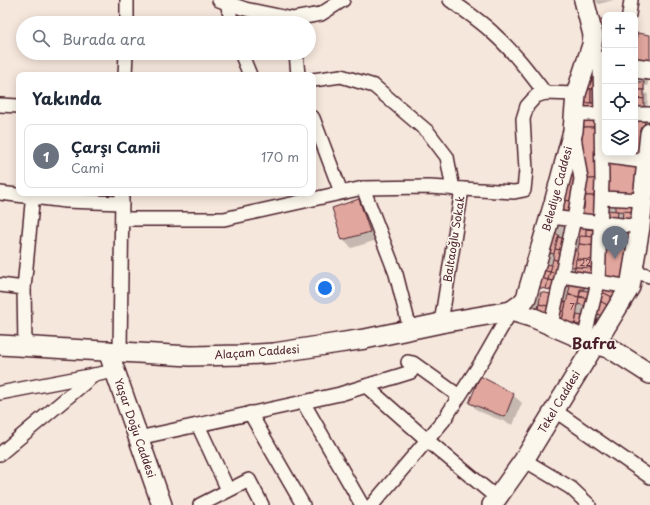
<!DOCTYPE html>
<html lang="tr">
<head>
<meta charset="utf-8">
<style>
  body { margin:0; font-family:"Playpen Sans",sans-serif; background:#f2f2f3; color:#1f2937 }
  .controls { position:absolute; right:12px; top:12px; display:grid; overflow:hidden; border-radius:8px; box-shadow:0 2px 10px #0003 }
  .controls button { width:36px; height:36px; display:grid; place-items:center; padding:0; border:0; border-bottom:1px solid #e0e1e3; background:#fff; color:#1f2937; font:20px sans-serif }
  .you { position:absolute; left:325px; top:288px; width:14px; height:14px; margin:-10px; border:3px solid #fff; border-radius:50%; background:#1a73e8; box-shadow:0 0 0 6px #1a73e833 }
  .badge { display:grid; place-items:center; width:26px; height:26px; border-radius:50%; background:#4a1f2b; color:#fff; font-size:13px; font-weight:700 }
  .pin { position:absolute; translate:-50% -33px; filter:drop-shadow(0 1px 2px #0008) }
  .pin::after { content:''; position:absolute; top:21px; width:14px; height:12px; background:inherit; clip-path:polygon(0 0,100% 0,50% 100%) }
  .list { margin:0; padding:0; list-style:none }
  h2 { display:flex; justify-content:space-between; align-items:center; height:52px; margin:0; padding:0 16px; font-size:17px }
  h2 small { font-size:13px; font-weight:400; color:#747a83 }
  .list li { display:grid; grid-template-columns:26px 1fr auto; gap:12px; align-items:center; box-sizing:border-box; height:64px; margin:0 8px 8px; padding:0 8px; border:1px solid #e0e1e3; border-radius:8px }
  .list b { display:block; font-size:15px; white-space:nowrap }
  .list p { margin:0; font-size:13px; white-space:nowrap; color:#747a83 }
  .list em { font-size:13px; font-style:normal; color:#747a83 }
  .icon { flex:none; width:22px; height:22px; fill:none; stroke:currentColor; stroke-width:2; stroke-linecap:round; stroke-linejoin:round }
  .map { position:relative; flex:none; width:650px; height:505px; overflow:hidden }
  .search { position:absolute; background:#fff; box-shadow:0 2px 10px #0003; left:16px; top:16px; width:300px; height:44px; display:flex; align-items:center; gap:10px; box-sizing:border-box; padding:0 14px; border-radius:22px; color:#747a83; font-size:15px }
  .panel { position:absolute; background:#fff; box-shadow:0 2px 10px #0003; left:16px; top:72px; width:300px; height:124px; border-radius:8px }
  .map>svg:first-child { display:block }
</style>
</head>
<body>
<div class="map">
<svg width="650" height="505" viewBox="0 0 650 505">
  <rect width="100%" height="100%" fill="#f6e7dc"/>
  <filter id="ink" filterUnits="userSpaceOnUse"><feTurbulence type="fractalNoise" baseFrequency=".025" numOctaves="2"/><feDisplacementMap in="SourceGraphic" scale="8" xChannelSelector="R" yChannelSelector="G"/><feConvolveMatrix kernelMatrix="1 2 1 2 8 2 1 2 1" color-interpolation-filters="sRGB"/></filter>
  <g filter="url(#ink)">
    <g fill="#0003" fill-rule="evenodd">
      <path d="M 595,0 L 614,0 L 599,4 Z"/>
      <path d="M 635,74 L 648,78 L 648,86 L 645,86 L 645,92 L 648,95 L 647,115 L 635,115 Z"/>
      <path d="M 597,117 L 597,282 L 567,275 L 578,177 ZM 583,196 L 585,198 L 585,210 L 578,210 Z"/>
      <path d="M 644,119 L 650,125 L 637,222 L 607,221 L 606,201 L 635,153 Z"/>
      <path d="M 359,201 L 367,209 L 377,240 L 352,248 L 343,240 L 333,209 Z"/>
      <path d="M 555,220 L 571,222 L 557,292 L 537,288 Z"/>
      <path d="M 626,239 L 635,247 L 635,288 L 594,330 L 592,328 L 596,314 L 599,315 L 596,312 Z"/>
      <path d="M 564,279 L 596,284 L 587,327 L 579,325 L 578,327 L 568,324 L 564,320 L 564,321 L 529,312 L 533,291 L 554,296 Z"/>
      <path d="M 513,395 L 522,403 L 513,425 L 478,411 L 470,403 Z"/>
    </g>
    <g fill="#e1a79e" stroke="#4a1f2b">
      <path d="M 598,19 L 605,19 L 605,44 Z"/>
      <path d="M 637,33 L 650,35 L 650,62 L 635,60 Z"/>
      <path d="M 589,70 L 597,71 L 597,89 L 583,89 Z"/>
      <rect x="635" y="82" width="9" height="8"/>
      <path d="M 583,89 L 591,89 L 591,103 L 582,103 Z"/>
      <rect x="591" y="89" width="6" height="14"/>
      <path d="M 635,90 L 644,90 L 644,99 L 635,98 Z"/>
      <path d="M 635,98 L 644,99 L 644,112 L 635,112 Z"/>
      <rect x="582" y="103" width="15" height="9"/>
      <path d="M 578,116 L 597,116 L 598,127 L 578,127 Z"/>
      <path d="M 635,118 L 645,118 L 641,159 L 607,153 L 635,153 Z"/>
      <path d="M 578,127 L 598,127 L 599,179 L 582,179 Z"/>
      <path d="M 607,159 L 640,164 L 637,198 L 606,196 Z"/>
      <path d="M 568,172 L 579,176 L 575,202 L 560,199 Z"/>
      <rect x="582" y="179" width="17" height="17"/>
      <path d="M 585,196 L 599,196 L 598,220 L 577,217 L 578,209 L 584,209 Z"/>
      <path d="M 359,199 L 370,232 L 342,240 L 332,208 Z"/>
      <path d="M 560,199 L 575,202 L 573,217 L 556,214 Z"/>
      <path d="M 615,200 L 636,201 L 636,212 L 615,211 Z"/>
      <path d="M 605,210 L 618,211 L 617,220 L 604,220 Z"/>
      <path d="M 623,211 L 636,212 L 635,221 L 622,221 Z"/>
      <path d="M 575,222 L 587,222 L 586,237 L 573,236 Z"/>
      <path d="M 586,229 L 597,230 L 596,237 L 586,237 Z"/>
      <path d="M 550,232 L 559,235 L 554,254 L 544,252 Z"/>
      <path d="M 580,236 L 596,237 L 596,246 L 579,244 Z"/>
      <path d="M 558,237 L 567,239 L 564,251 L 555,249 Z"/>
      <path d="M 602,238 L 627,238 L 627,280 L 603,280 Z"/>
      <path d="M 579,244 L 596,246 L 594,260 L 576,259 Z"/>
      <path d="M 555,249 L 564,251 L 562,262 L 553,259 Z"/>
      <path d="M 570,251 L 578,251 L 575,267 L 566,266 Z"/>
      <path d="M 553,259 L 562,262 L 559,274 L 550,272 Z"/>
      <path d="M 576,259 L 594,260 L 594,268 L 575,267 Z"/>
      <path d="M 541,263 L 552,265 L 550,272 L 539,269 Z"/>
      <path d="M 575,267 L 594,268 L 593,278 L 573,275 Z"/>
      <path d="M 539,269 L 550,272 L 548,280 L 537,277 Z"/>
      <path d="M 550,272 L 559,274 L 558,282 L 548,280 Z"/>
      <path d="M 537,277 L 548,280 L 546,289 L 534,287 Z"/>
      <path d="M 564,278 L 586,282 L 584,289 L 580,289 L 579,297 L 568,294 L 570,287 L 562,285 Z"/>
      <path d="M 548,280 L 558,282 L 555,291 L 546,289 Z"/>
      <path d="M 602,284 L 621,289 L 616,299 L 600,291 Z"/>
      <path d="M 581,290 L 594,292 L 591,299 L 579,296 Z"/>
      <path d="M 600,291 L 616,299 L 611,307 L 598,300 Z"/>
      <path d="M 541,292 L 555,295 L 552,307 L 539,304 Z"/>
      <path d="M 568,295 L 579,297 L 575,324 L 562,320 Z"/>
      <path d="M 579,297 L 591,299 L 589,307 L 578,304 Z"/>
      <path d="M 598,300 L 611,307 L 604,317 L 595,313 Z"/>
      <path d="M 559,301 L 566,302 L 562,320 L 555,318 Z"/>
      <path d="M 539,304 L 552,307 L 550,317 L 537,313 Z"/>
      <path d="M 577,315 L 587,317 L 585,326 L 575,324 Z"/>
      <path d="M 480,376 L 514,394 L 505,417 L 469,403 Z"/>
    </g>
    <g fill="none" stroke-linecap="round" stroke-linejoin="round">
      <defs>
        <g id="street">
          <path d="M 219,0 L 245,9 L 293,19 L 321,14 L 343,0"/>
          <path d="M 450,0 C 465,11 481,21 494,34 C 513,51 529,72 545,93"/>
          <path d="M 227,3 L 232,23"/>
          <path d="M 629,15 L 631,0"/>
          <path d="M 127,23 L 127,0"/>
          <path d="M 241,53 L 250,75"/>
          <path d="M 296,53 L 298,75"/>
          <path d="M 125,75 L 126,53"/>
          <path d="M 313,80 L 341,76 L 374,86 L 428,132 L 447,157 L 453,189"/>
          <path d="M 0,105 L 19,106"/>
          <path d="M 574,114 L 605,114"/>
          <path d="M 635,114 L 650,114"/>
          <path d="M 313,118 L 341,192"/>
          <path d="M 602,156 L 647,162"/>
          <path d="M 363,188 L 396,274 L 410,329"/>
          <path d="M 0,193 L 66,201 L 122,203"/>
          <path d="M 602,198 L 643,200"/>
          <path d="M 550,217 L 640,227"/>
          <path d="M 122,219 L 224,219 L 363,188 L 429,187 L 514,192 L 524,190 L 526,170 L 523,119 L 527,106 L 536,96 L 545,93 L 576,94"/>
          <path d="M 633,271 L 650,276"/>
          <path d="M 562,276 L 630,287"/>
          <path d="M 0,285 L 24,288"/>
          <path d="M 441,323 L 462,189"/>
          <path d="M 551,324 L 574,219 L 581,179 L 574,136"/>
          <path d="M 584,339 L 598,282 L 602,180 L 600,61"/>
          <path d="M 25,346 L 24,288 L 33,193"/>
          <path d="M 120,352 L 122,193"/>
          <path d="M 408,362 L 413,363 L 459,396"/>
          <path d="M 366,386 L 427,440 L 497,498"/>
          <path d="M 0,393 L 115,371"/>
          <path d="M 303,402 L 362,505"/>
          <path d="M 554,410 L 650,477"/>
          <path d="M 250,413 L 303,505"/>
          <path d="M 198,425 L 228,490"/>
          <path d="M 138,438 L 340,394 L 411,372"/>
          <path d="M 0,454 L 94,375"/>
          <path d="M 524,460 L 571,488 L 589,505"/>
          <path d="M 200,505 L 249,480 L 262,505"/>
          <path d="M 372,505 L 444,420 L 484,358 L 511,311"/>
        </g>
        <g id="secondary">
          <path d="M 588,59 L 605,62"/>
          <path d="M 635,68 L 650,70"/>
          <path d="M 511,311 L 521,304 L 526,298 L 554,203 L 573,131 L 576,94 L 592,45 L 593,35 L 584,0"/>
          <path d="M 0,345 L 190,356 L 243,355 L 274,353 L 332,344 L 365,339 L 441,323 L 511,311 L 534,318 L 594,344 L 611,349 L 650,374"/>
          <path d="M 108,351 L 162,505"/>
          <path d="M 492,505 L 524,460 L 630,287 L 640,227 L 650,133"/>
        </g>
      </defs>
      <use href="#street" stroke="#4a1f2b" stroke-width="16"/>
      <use href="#secondary" stroke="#4a1f2b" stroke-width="22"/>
      <use href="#street" stroke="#fbf7ec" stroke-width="13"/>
      <use href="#secondary" stroke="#fbf7ec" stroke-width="19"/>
    </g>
  </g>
  <g text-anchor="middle" stroke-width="3" stroke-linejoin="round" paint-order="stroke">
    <g font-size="9" fill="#704148">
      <text x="585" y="266">22</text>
      <text x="572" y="310">7</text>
    </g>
    <g font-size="11" fill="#4a1f2b" stroke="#fbf7ec">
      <text transform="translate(557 189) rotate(-75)" y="4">Belediye Caddesi</text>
      <text transform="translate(454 239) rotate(-81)" y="4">Baltaoğlu Sokak</text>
      <text transform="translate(257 352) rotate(-4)" y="4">Alaçam Caddesi</text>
      <text transform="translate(559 402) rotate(-59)" y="4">Tekel Caddesi</text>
      <text transform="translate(135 428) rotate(71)" y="4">Yaşar Doğu Caddesi</text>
    </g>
    <g font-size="15" font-weight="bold" fill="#4a1f2b" stroke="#fbf7ec">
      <text x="594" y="349">Bafra</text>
    </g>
  </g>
</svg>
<div class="controls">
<button>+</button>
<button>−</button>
<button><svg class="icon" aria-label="locate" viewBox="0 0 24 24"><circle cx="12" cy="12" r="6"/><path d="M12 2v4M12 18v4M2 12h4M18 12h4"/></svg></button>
<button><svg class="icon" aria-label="layers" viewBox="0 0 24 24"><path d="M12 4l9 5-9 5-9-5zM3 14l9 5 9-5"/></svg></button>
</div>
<div class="you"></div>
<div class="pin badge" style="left:615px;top:259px;background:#6b7280">1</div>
<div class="search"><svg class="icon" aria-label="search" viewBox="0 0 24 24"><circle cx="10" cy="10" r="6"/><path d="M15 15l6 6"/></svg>Burada ara</div>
<section class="panel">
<h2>Yakında<small></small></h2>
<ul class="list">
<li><span class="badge" style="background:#6b7280">1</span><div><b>Çarşı Camii</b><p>Cami</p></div><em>170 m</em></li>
</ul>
</section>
</div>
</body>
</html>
